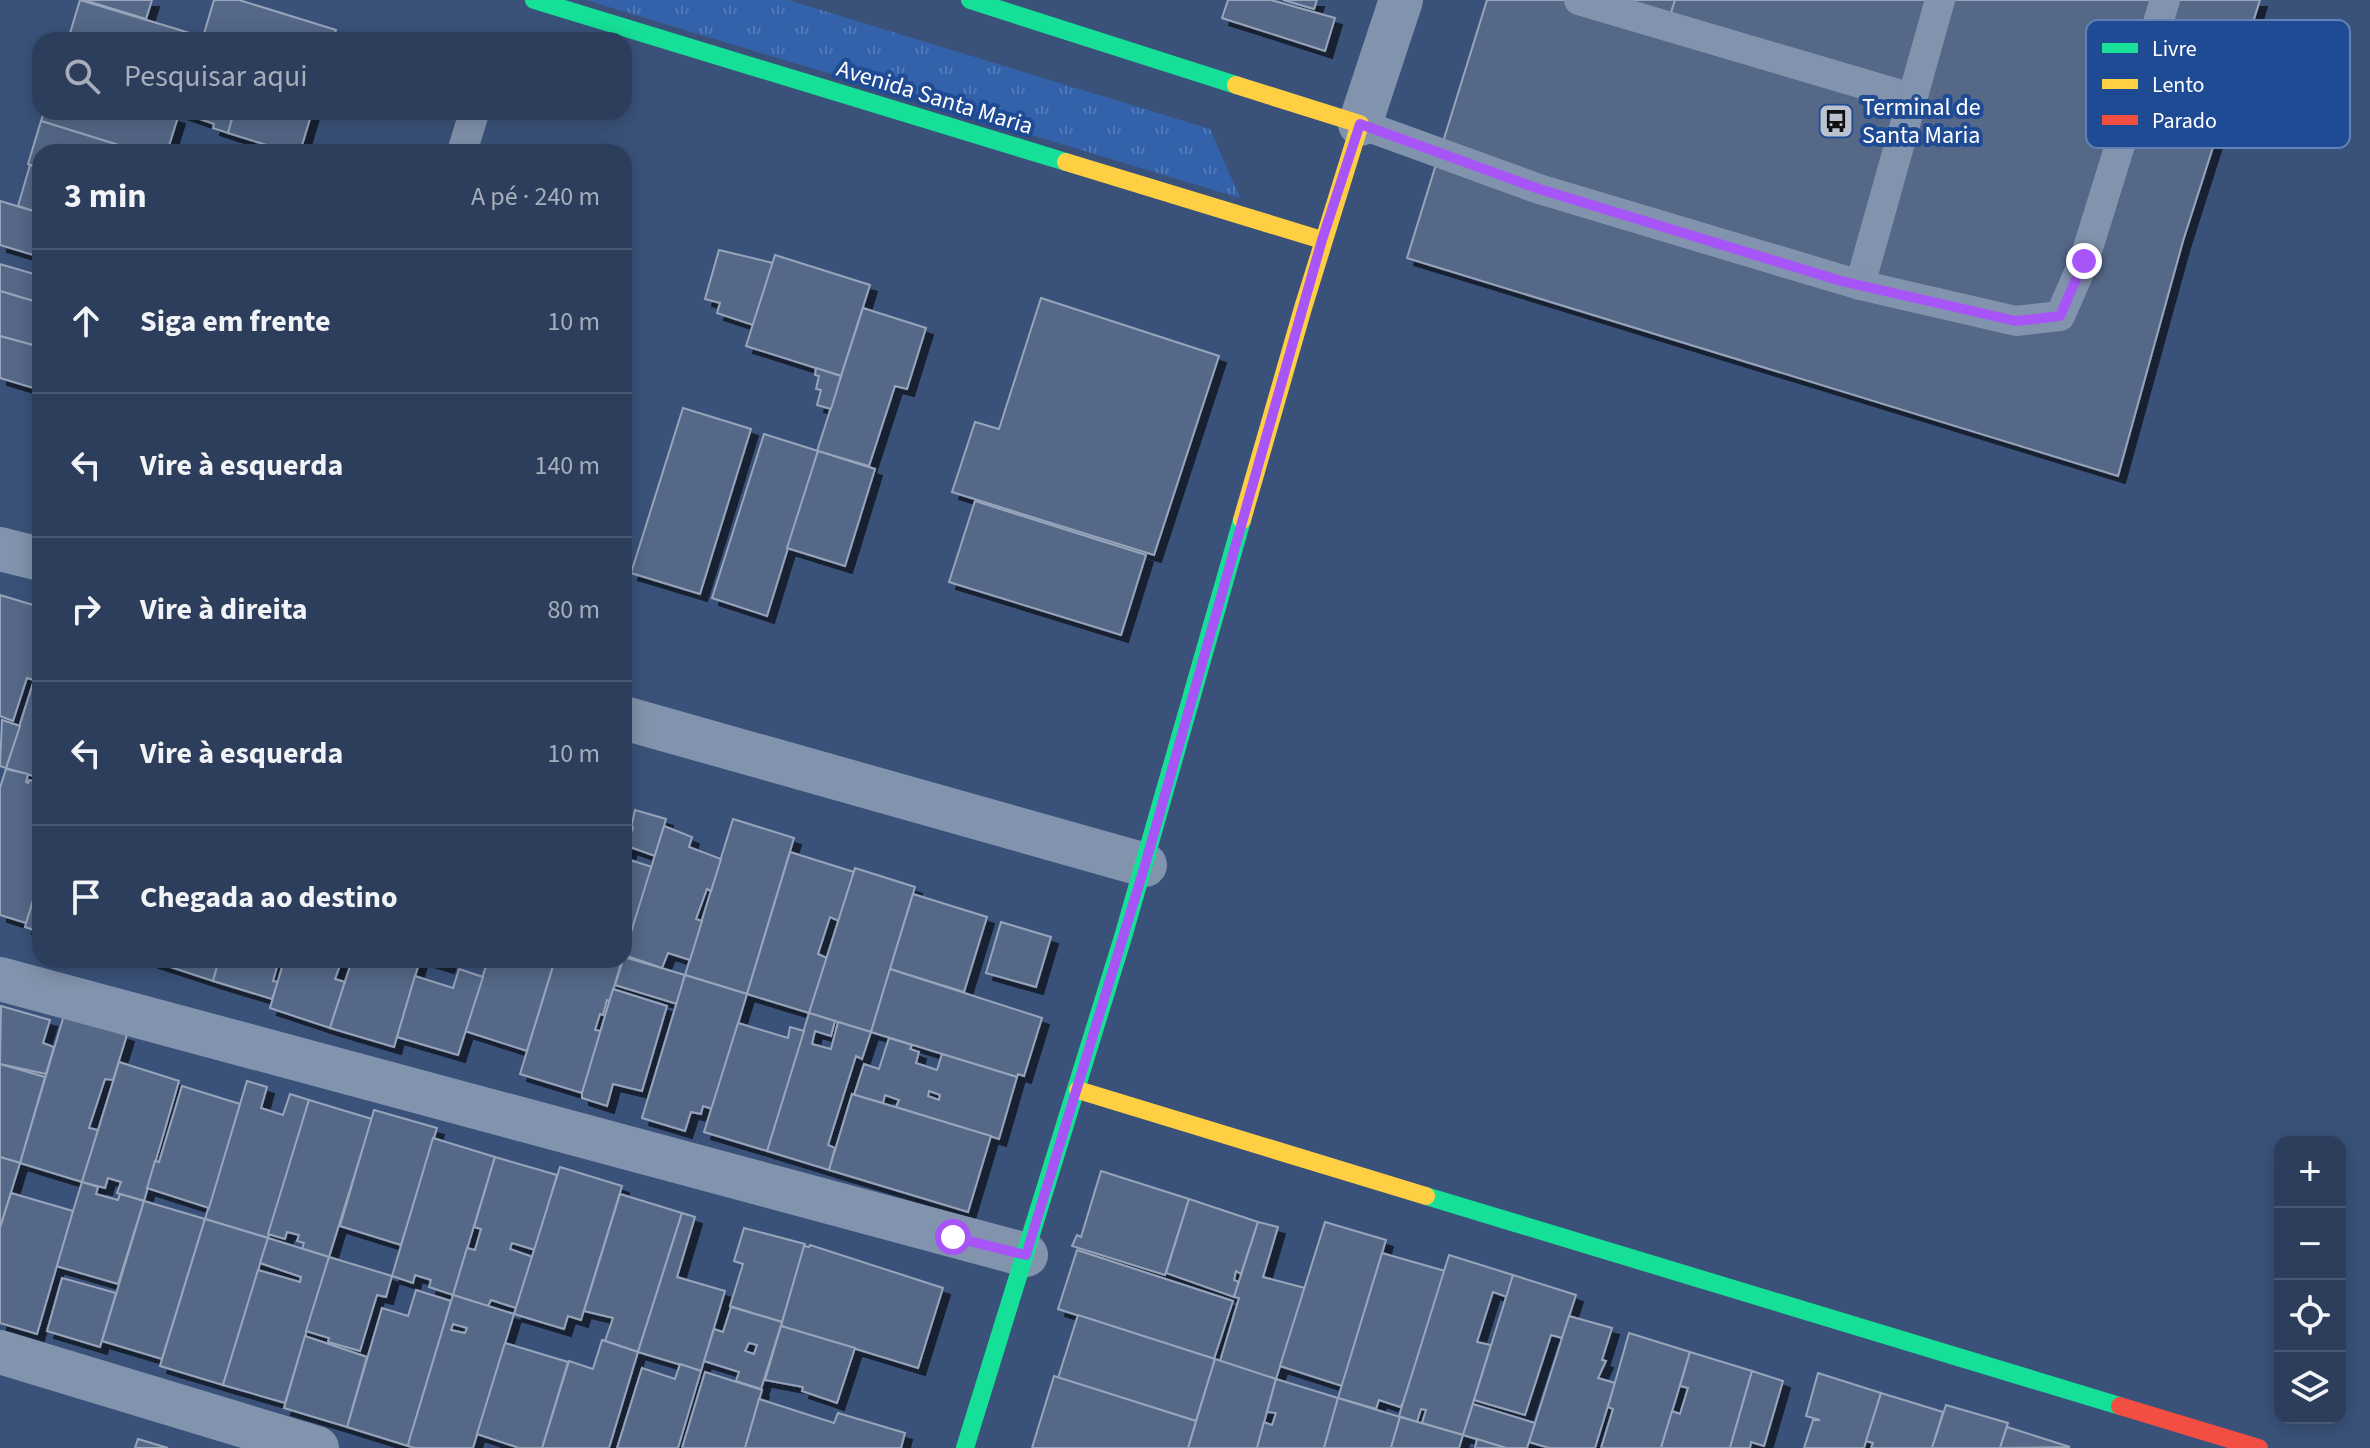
<!DOCTYPE html>
<html lang="pt">
<head>
<meta charset="utf-8">
<style>
  body { margin:0; font-family:"Source Sans 3",sans-serif; background:#344562; color:#f1f3f6 }
  .controls { position:absolute; right:24px; bottom:24px; display:grid; overflow:hidden; border-radius:16px; box-shadow:0 4px 20px #0003 }
  .controls button { width:72px; height:72px; display:grid; place-items:center; padding:0; border:0; border-bottom:2px solid #485772; background:#2c3e5c; color:#f1f3f6; font:40px sans-serif }
  .stop { position:absolute; width:24px; height:24px; margin:-18px; border:6px solid #a855f7; border-radius:50%; background:#fff }
  .stop.end { background:#a855f7; border-color:#fff; box-shadow:0 2px 8px #0008 }
  .list { margin:0; padding:0; list-style:none }
  h2 { display:flex; justify-content:space-between; align-items:center; height:104px; margin:0; padding:0 32px; font-size:34px }
  h2 small { font-size:26px; font-weight:400; color:#a6aebb }
  .list li { display:grid; grid-template-columns:52px 1fr auto; gap:24px; align-items:center; box-sizing:border-box; height:144px; padding:0 32px; border-top:2px solid #485772 }
  .list b { display:block; font-size:30px; white-space:nowrap }
  .list em { font-size:26px; font-style:normal; color:#a6aebb }
  .icon { flex:none; width:44px; height:44px; fill:none; stroke:currentColor; stroke-width:2; stroke-linecap:round; stroke-linejoin:round }
  .map { position:relative; flex:none; width:2370px; height:1448px; overflow:hidden }
  .search { position:absolute; background:#2c3e5c; box-shadow:0 4px 20px #0003; left:32px; top:32px; width:600px; height:88px; display:flex; align-items:center; gap:20px; box-sizing:border-box; padding:0 28px; border-radius:24px; color:#a6aebb; font-size:30px }
  .panel { position:absolute; background:#2c3e5c; box-shadow:0 4px 20px #0003; left:32px; top:144px; width:600px; height:824px; border-radius:24px }
  .map>svg:first-child { display:block }
</style>
</head>
<body>
<div class="map">
<svg width="2370" height="1448" viewBox="0 0 2370 1448">
  <defs>
    <pattern id="grass-tufts" width="24" height="20" patternUnits="userSpaceOnUse" patternTransform="scale(2)"><rect width="24" height="20" fill="#3462aa"/><path d="M3 7l-1-3M5 7V3M7 7l1-3M15 17l-1-3M17 17v-4M19 17l1-3" fill="none" stroke="#527ab7"/></pattern>
    <filter id="shadow"><feDropShadow dx="7" dy="7" stdDeviation="0" flood-color="#0009"/></filter>
  </defs>
  <rect width="100%" height="100%" fill="#3a527a"/>
  <path fill="url(#grass-tufts)" d="M 586,0 L 788,0 L 1210,129 L 1240,198 Z"/>
  <g fill="#546888" stroke="#97a4ba" stroke-width="2" fill-rule="evenodd" filter="url(#shadow)">
    <path d="M 80,0 L 203,37 L 202,40 L 68,40 Z"/>
    <path d="M 84,0 L 152,0 L 146,19 Z"/>
    <path d="M 214,0 L 239,0 L 336,30 L 333,40 L 212,40 L 203,37 Z"/>
    <path d="M 1228,0 L 1271,0 L 1335,18 L 1325,51 L 1222,18 Z"/>
    <path d="M 1283,0 L 1317,0 L 1314,9 Z"/>
    <path d="M 1487,0 L 2260,0 L 2183,241 L 2118,476 L 1407,258 Z"/>
    <path d="M 1584,0 L 1675,0 L 1666,28 Z"/>
    <path d="M 44,112 L 162,112 L 178,117 L 167,152 L 141,152 L 41,121 Z"/>
    <path d="M 180,112 L 234,112 L 228,133 L 213,128 L 214,124 Z"/>
    <path d="M 234,112 L 312,112 L 300,152 L 289,152 L 228,133 Z"/>
    <path d="M 41,121 L 141,152 L 40,152 L 40,168 L 28,164 Z"/>
    <path d="M 30,165 L 40,168 L 40,213 L 18,206 Z"/>
    <path d="M 0,201 L 40,213 L 40,257 L 0,245 Z"/>
    <path d="M 719,250 L 773,263 L 753,325 L 717,313 L 720,303 L 705,299 Z"/>
    <path d="M 775,255 L 870,285 L 841,376 L 746,346 Z"/>
    <path d="M 39,257 L 40,303 L 0,291 L 0,264 L 34,274 Z"/>
    <path d="M 0,291 L 40,303 L 40,347 L 0,336 Z"/>
    <path d="M 1041,298 L 1219,356 L 1154,555 L 952,492 L 975,422 L 999,429 Z"/>
    <path d="M 863,308 L 926,328 L 907,389 L 895,386 L 869,466 L 817,451 Z"/>
    <path d="M 0,336 L 40,347 L 40,390 L 0,378 Z"/>
    <path d="M 816,368 L 841,376 L 831,409 L 817,405 L 821,390 L 816,389 L 819,376 L 815,375 Z"/>
    <path d="M 683,408 L 751,429 L 700,594 L 631,573 Z"/>
    <path d="M 764,434 L 818,451 L 767,616 L 712,598 Z"/>
    <path d="M 818,451 L 875,469 L 845,566 L 787,548 Z"/>
    <path d="M 975,501 L 1146,555 L 1121,635 L 949,582 Z"/>
    <path d="M 0,595 L 40,607 L 40,660 L 34,680 L 27,678 L 13,721 L 0,716 Z"/>
    <path d="M 39,664 L 40,664 L 40,778 L 6,768 Z"/>
    <path d="M 2,720 L 20,726 L 6,768 L 0,766 Z"/>
    <path d="M 6,769 L 28,774 L 26,782 L 28,783 L 29,780 L 40,783 L 40,878 L 26,923 L 0,915 L 0,788 Z"/>
    <path d="M 635,810 L 666,819 L 655,856 L 627,846 Z"/>
    <path d="M 733,819 L 794,838 L 747,994 L 685,975 Z"/>
    <path d="M 624,825 L 633,827 L 627,846 L 630,846 L 627,859 L 652,867 L 624,955 Z"/>
    <path d="M 664,826 L 692,837 L 689,847 L 721,859 L 711,891 L 707,889 L 696,919 L 702,921 L 690,960 L 668,953 L 662,968 L 624,955 Z"/>
    <path d="M 790,852 L 854,872 L 839,921 L 830,917 L 818,954 L 827,958 L 809,1013 L 747,994 Z"/>
    <path d="M 855,868 L 915,887 L 871,1032 L 809,1013 Z"/>
    <path d="M 40,878 L 40,932 L 25,927 Z"/>
    <path d="M 913,894 L 987,917 L 964,992 L 890,969 Z"/>
    <path d="M 1001,922 L 1051,937 L 1036,987 L 986,973 Z"/>
    <path d="M 624,957 L 685,975 L 677,1004 L 615,985 Z"/>
    <path d="M 149,960 L 219,960 L 213,981 Z"/>
    <path d="M 219,960 L 279,960 L 273,981 L 278,982 L 272,999 L 213,981 Z"/>
    <path d="M 284,960 L 342,960 L 335,979 L 345,982 L 330,1028 L 270,1008 Z"/>
    <path d="M 352,960 L 420,960 L 394,1047 L 330,1028 Z"/>
    <path d="M 427,960 L 449,960 L 447,966 Z"/>
    <path d="M 488,960 L 555,960 L 527,1051 L 465,1031 Z"/>
    <path d="M 555,960 L 622,960 L 610,1001 L 607,1000 L 603,1015 L 600,1014 L 595,1030 L 601,1031 L 582,1093 L 520,1074 Z"/>
    <path d="M 459,969 L 483,977 L 458,1055 L 397,1037 L 415,976 L 453,988 Z"/>
    <path d="M 890,969 L 1042,1018 L 1024,1076 L 1018,1074 L 1017,1077 L 871,1032 Z"/>
    <path d="M 685,975 L 747,994 L 712,1109 L 703,1106 L 701,1114 L 691,1112 L 685,1131 L 642,1118 Z"/>
    <path d="M 613,989 L 667,1006 L 642,1091 L 613,1084 L 607,1106 L 582,1098 L 582,1093 Z"/>
    <path d="M 1,1006 L 50,1020 L 43,1043 L 54,1047 L 46,1074 L 0,1064 Z"/>
    <path d="M 809,1013 L 835,1021 L 831,1036 L 815,1031 L 812,1044 L 831,1049 L 838,1022 L 871,1032 L 862,1059 L 856,1056 L 828,1145 L 835,1148 L 829,1170 L 767,1151 Z"/>
    <path d="M 64,1015 L 127,1035 L 113,1080 L 105,1079 L 89,1128 L 98,1130 L 82,1182 L 20,1163 Z"/>
    <path d="M 738,1023 L 788,1038 L 790,1027 L 804,1031 L 767,1151 L 704,1132 Z"/>
    <path d="M 889,1038 L 912,1045 L 910,1049 L 919,1052 L 916,1063 L 937,1070 L 942,1054 L 1017,1077 L 999,1139 L 896,1107 L 899,1100 L 885,1095 L 883,1103 L 854,1095 L 864,1064 L 879,1069 ZM 929,1091 L 940,1095 L 939,1100 L 928,1096 Z"/>
    <path d="M 119,1062 L 179,1081 L 144,1201 L 117,1193 L 121,1182 L 108,1178 L 105,1188 L 82,1182 Z"/>
    <path d="M 0,1064 L 45,1077 L 20,1163 L 0,1157 Z"/>
    <path d="M 247,1081 L 267,1087 L 261,1108 L 283,1115 L 290,1094 L 309,1100 L 268,1238 L 205,1219 Z"/>
    <path d="M 182,1086 L 240,1104 L 209,1208 L 147,1188 L 155,1161 L 159,1162 Z"/>
    <path d="M 852,1094 L 991,1136 L 968,1212 L 829,1170 Z"/>
    <path d="M 309,1100 L 372,1119 L 329,1257 L 302,1249 L 304,1243 L 297,1241 L 299,1235 L 287,1232 L 285,1239 L 268,1234 Z"/>
    <path d="M 374,1110 L 437,1128 L 401,1245 L 340,1226 Z"/>
    <path d="M 433,1138 L 495,1157 L 453,1295 L 429,1287 L 431,1280 L 415,1275 L 413,1283 L 392,1276 Z"/>
    <path d="M 0,1157 L 20,1163 L 0,1228 Z"/>
    <path d="M 495,1157 L 557,1175 L 535,1250 L 512,1243 L 510,1249 L 533,1257 L 516,1308 L 491,1300 L 488,1306 L 453,1295 L 467,1248 L 475,1250 L 481,1229 L 474,1227 Z"/>
    <path d="M 560,1167 L 622,1186 L 581,1320 L 568,1316 L 564,1329 L 514,1314 Z"/>
    <path d="M 1101,1171 L 1189,1199 L 1165,1275 L 1072,1246 L 1077,1235 L 1081,1237 Z"/>
    <path d="M 82,1182 L 98,1187 L 96,1194 L 118,1200 L 120,1194 L 144,1201 L 118,1284 L 56,1266 Z"/>
    <path d="M 11,1193 L 73,1211 L 37,1334 L 0,1323 L 0,1228 Z"/>
    <path d="M 620,1194 L 682,1213 L 638,1352 L 605,1341 L 613,1318 L 584,1311 Z"/>
    <path d="M 1189,1199 L 1258,1222 L 1241,1274 L 1236,1271 L 1234,1280 L 1239,1282 L 1234,1297 L 1166,1273 Z"/>
    <path d="M 144,1201 L 205,1219 L 162,1359 L 102,1341 Z"/>
    <path d="M 682,1213 L 695,1217 L 677,1277 L 725,1291 L 701,1371 L 638,1352 Z"/>
    <path d="M 205,1219 L 268,1238 L 223,1385 L 160,1366 Z"/>
    <path d="M 1258,1222 L 1278,1227 L 1263,1277 L 1305,1288 L 1276,1379 L 1220,1361 L 1239,1298 L 1234,1297 Z"/>
    <path d="M 1325,1222 L 1386,1240 L 1342,1386 L 1280,1366 Z"/>
    <path d="M 744,1228 L 805,1244 L 782,1322 L 730,1306 L 743,1264 L 734,1261 Z"/>
    <path d="M 268,1238 L 329,1257 L 285,1403 L 223,1385 L 258,1270 L 300,1282 L 301,1277 L 260,1263 Z"/>
    <path d="M 810,1245 L 943,1288 L 918,1368 L 781,1326 L 804,1246 L 809,1247 Z"/>
    <path d="M 1077,1250 L 1233,1301 L 1214,1359 L 1058,1309 Z"/>
    <path d="M 1382,1253 L 1445,1271 L 1403,1403 L 1400,1407 L 1379,1400 L 1376,1409 L 1338,1398 Z"/>
    <path d="M 1449,1255 L 1513,1275 L 1507,1297 L 1493,1292 L 1477,1342 L 1491,1345 L 1463,1435 L 1422,1423 L 1426,1410 L 1421,1409 L 1417,1422 L 1399,1416 Z"/>
    <path d="M 329,1257 L 392,1276 L 386,1297 L 377,1295 L 360,1351 L 328,1342 L 329,1338 L 306,1331 Z"/>
    <path d="M 1513,1275 L 1576,1295 L 1562,1338 L 1551,1335 L 1525,1415 L 1474,1400 Z"/>
    <path d="M 62,1278 L 116,1293 L 100,1347 L 47,1331 Z"/>
    <path d="M 416,1290 L 451,1301 L 408,1446 L 347,1427 L 382,1308 L 408,1316 Z"/>
    <path d="M 453,1295 L 514,1314 L 473,1448 L 415,1448 L 408,1446 L 409,1441 ZM 453,1324 L 467,1328 L 465,1333 L 451,1330 Z"/>
    <path d="M 731,1307 L 782,1322 L 761,1389 L 736,1381 L 739,1372 L 704,1361 L 714,1329 L 723,1332 ZM 749,1343 L 757,1345 L 754,1354 L 745,1351 Z"/>
    <path d="M 1078,1315 L 1215,1359 L 1196,1421 L 1058,1378 Z"/>
    <path d="M 1569,1316 L 1612,1328 L 1602,1360 L 1606,1361 L 1598,1378 L 1615,1383 L 1595,1448 L 1549,1448 L 1529,1442 Z"/>
    <path d="M 781,1326 L 855,1348 L 837,1403 L 802,1391 L 803,1387 L 765,1380 Z"/>
    <path d="M 1629,1333 L 1690,1352 L 1661,1448 L 1601,1448 L 1613,1409 L 1608,1407 Z"/>
    <path d="M 305,1336 L 367,1357 L 347,1427 L 284,1408 Z"/>
    <path d="M 602,1340 L 638,1352 L 609,1448 L 542,1448 L 569,1361 L 593,1369 Z"/>
    <path d="M 505,1343 L 568,1362 L 542,1448 L 519,1448 L 477,1434 Z"/>
    <path d="M 1690,1352 L 1752,1371 L 1730,1448 L 1661,1448 L 1672,1411 L 1680,1414 L 1688,1388 L 1680,1386 Z"/>
    <path d="M 1215,1359 L 1276,1379 L 1257,1448 L 1188,1448 Z"/>
    <path d="M 680,1364 L 701,1371 L 678,1448 L 617,1448 L 642,1368 L 675,1379 Z"/>
    <path d="M 1752,1371 L 1783,1381 L 1764,1446 L 1751,1442 L 1750,1448 L 1730,1448 Z"/>
    <path d="M 705,1372 L 762,1390 L 745,1448 L 682,1448 Z"/>
    <path d="M 1818,1373 L 1881,1393 L 1864,1448 L 1804,1448 L 1813,1420 L 1820,1420 L 1806,1416 Z"/>
    <path d="M 1054,1376 L 1196,1421 L 1188,1448 L 1032,1448 Z"/>
    <path d="M 1276,1379 L 1338,1398 L 1324,1448 L 1257,1448 L 1264,1422 L 1272,1425 L 1276,1413 L 1267,1412 Z"/>
    <path d="M 1881,1393 L 1943,1412 L 1932,1448 L 1871,1448 L 1873,1443 L 1866,1441 Z"/>
    <path d="M 1338,1398 L 1400,1417 L 1391,1448 L 1324,1448 Z"/>
    <path d="M 759,1399 L 834,1423 L 838,1413 L 905,1433 L 901,1448 L 745,1448 Z"/>
    <path d="M 1473,1404 L 1535,1423 L 1527,1448 L 1506,1448 L 1463,1435 Z"/>
    <path d="M 1946,1405 L 2008,1423 L 2000,1448 L 1932,1448 Z"/>
    <path d="M 1400,1417 L 1463,1435 L 1459,1448 L 1391,1448 Z"/>
    <path d="M 2007,1427 L 2070,1447 L 2000,1448 Z"/>
    <path d="M 138,1439 L 168,1448 L 135,1448 Z"/>
    <path d="M 1477,1439 L 1506,1448 L 1475,1448 Z"/>
  </g>
  <g fill="none" stroke-linecap="round" stroke-linejoin="round">
    <g stroke="#8293ad" stroke-width="30">
      <path d="M 1579,0 L 1911,98"/>
      <path d="M 1360,124 L 1539,189 L 1860,285 L 1940,0"/>
      <path d="M 462,152 L 474,113"/>
      <path d="M 1860,285 L 2016,321 L 2060,316 L 2084,261 L 2165,0"/>
    </g>
    <g stroke="#8293ad" stroke-width="44">
      <path d="M 1360,124 L 1401,0"/>
      <path d="M 0,549 L 40,559"/>
      <path d="M 624,718 L 1145,865"/>
      <path d="M 0,979 L 1026,1255"/>
      <path d="M 0,1352 L 317,1448"/>
    </g>
    <g stroke="#16e098" stroke-width="18">
      <path d="M 534,0 L 1066,162"/>
      <path d="M 970,0 L 1236,85"/>
      <path d="M 1426,1196 L 2120,1406"/>
      <path d="M 965,1448 L 1123,937 L 1242,520"/>
    </g>
    <g stroke="#ffcf43" stroke-width="18">
      <path d="M 1236,85 L 1360,124 L 1303,308 L 1242,520"/>
      <path d="M 1066,162 L 1322,240"/>
      <path d="M 1078,1090 L 1426,1196"/>
    </g>
    <path stroke="#f24e42" stroke-width="18" d="M 2120,1406 L 2259,1448"/>
  </g>
  <g fill="none" stroke-linecap="round" stroke-linejoin="round">
    <path stroke="#a855f7" stroke-width="10" d="M 953,1237 L 1026,1255 L 1145,865 L 1322,240 L 1360,124 L 1539,189 L 1841,281 L 2016,321 L 2060,316 L 2084,261"/>
  </g>
  <defs>
    <symbol id="bus-square" viewBox="-11 -11 22 22"><rect x="-9" y="-9" width="18" height="18" rx="4" fill="#bac2d0" stroke="#1f4b95"/><path d="M-5-6H5V4H4V6H2V4H-2V6H-4V4H-5ZM-3.5-4V0h7V-4ZM-3.5 1.2v1.5H-2V1.2ZM2 1.2v1.5H3.5V1.2Z" fill="#111"/></symbol>
  </defs>
  <g fill-rule="evenodd">
    <use href="#bus-square" x="1816" y="101" width="40" height="40"/>
  </g>
  <g text-anchor="middle" stroke-width="8" stroke-linejoin="round" paint-order="stroke">
    <g font-size="24" fill="#fff" stroke="#1f4b95">
      <text transform="translate(935 97) rotate(17)" y="8">Avenida Santa Maria</text>
    </g>
    <g font-size="24" fill="#fff" stroke="#1f4b95" text-anchor="start">
      <text x="1862" y="115">Terminal de<tspan x="1862" dy="28">Santa Maria</tspan></text>
    </g>
  </g>
  <rect x="2086" y="20" width="264" height="128" rx="12" fill="#1f4b95" stroke="#6281b5" stroke-width="2"/>
  <rect x="2102" y="43" width="36" height="10" fill="#16e098"/>
  <rect x="2102" y="79" width="36" height="10" fill="#ffcf43"/>
  <rect x="2102" y="115" width="36" height="10" fill="#f24e42"/>
  <g font-size="22" fill="#fff">
    <text x="2152" y="56">Livre</text>
    <text x="2152" y="92">Lento</text>
    <text x="2152" y="128">Parado</text>
  </g>
</svg>
<div class="controls">
<button>+</button>
<button>−</button>
<button><svg class="icon" aria-label="locate" viewBox="0 0 24 24"><circle cx="12" cy="12" r="6"/><path d="M12 2v4M12 18v4M2 12h4M18 12h4"/></svg></button>
<button><svg class="icon" aria-label="layers" viewBox="0 0 24 24"><path d="M12 4l9 5-9 5-9-5zM3 14l9 5 9-5"/></svg></button>
</div>
<div class="stop" style="left:953px;top:1237px"></div>
<div class="stop end" style="left:2084px;top:261px"></div>
<div class="search"><svg class="icon" aria-label="search" viewBox="0 0 24 24"><circle cx="10" cy="10" r="6"/><path d="M15 15l6 6"/></svg>Pesquisar aqui</div>
<section class="panel">
<h2>3 min<small>A pé · 240 m</small></h2>
<ul class="list">
<li><svg class="icon" aria-label="ahead" viewBox="0 0 24 24"><path d="M12 20V5M6 11l6-6 6 6"/></svg><div><b>Siga em frente</b></div><em>10 m</em></li>
<li><svg class="icon" aria-label="left" viewBox="0 0 24 24"><path d="M17 20v-9H6M10 6l-5 5 5 5"/></svg><div><b>Vire à esquerda</b></div><em>140 m</em></li>
<li><svg class="icon" aria-label="right" viewBox="0 0 24 24"><path d="M7 20v-9h11M14 6l5 5-5 5"/></svg><div><b>Vire à direita</b></div><em>80 m</em></li>
<li><svg class="icon" aria-label="left" viewBox="0 0 24 24"><path d="M17 20v-9H6M10 6l-5 5 5 5"/></svg><div><b>Vire à esquerda</b></div><em>10 m</em></li>
<li><svg class="icon" aria-label="arrive" viewBox="0 0 24 24"><path d="M6 21V4h12l-3 4 3 4H6"/></svg><div><b>Chegada ao destino</b></div></li>
</ul>
</section>
</div>
</body>
</html>
